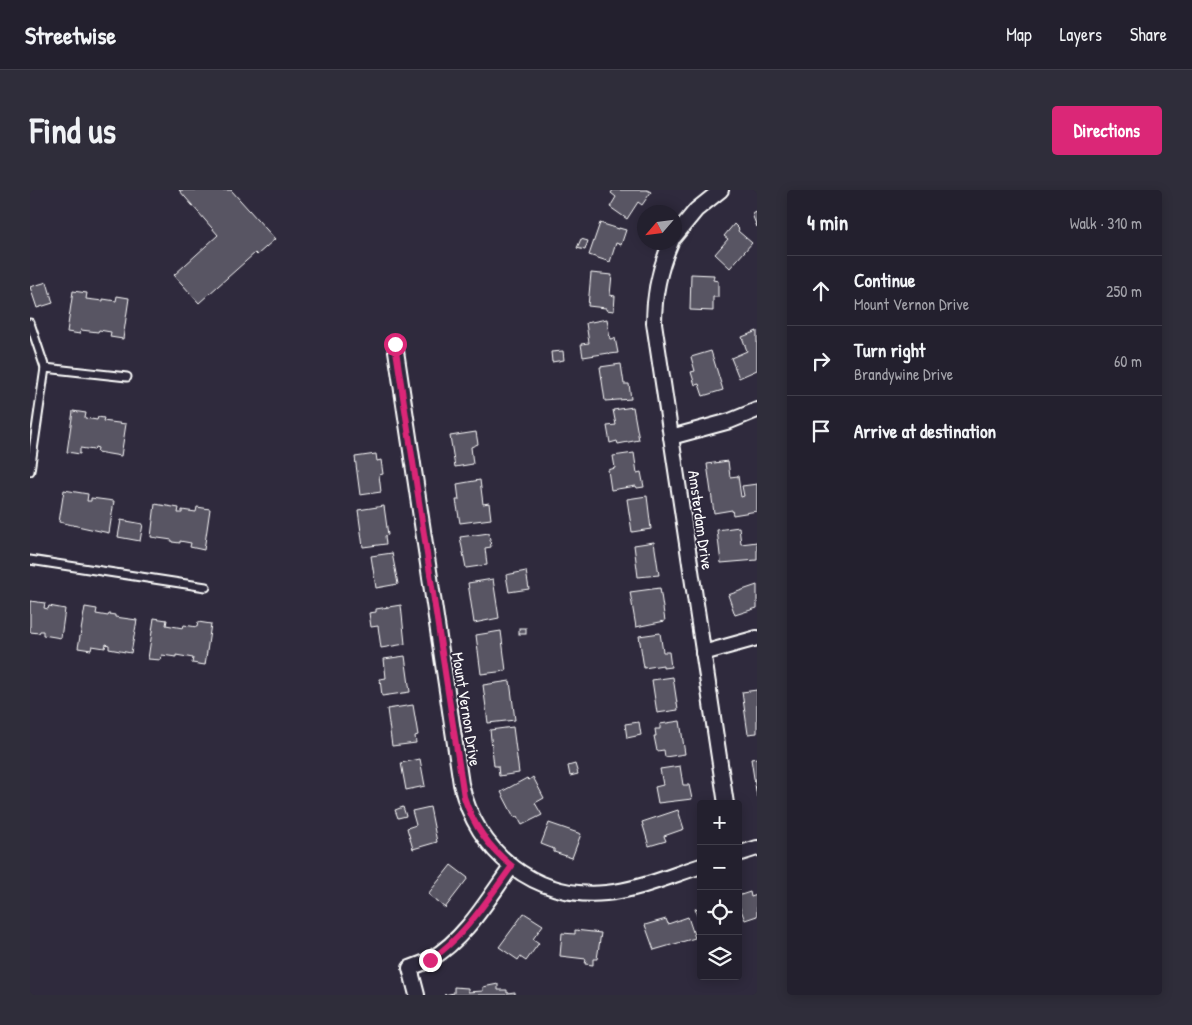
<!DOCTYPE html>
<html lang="en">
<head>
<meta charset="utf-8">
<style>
  body { margin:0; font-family:"Patrick Hand",sans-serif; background:#2f2d3a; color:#f1f3f6 }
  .controls { position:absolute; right:15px; bottom:15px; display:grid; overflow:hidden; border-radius:5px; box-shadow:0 2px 12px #0003 }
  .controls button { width:45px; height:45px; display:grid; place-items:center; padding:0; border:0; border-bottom:1px solid #403e4a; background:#23202e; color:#f1f3f6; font:25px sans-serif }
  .compass { position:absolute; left:607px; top:15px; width:45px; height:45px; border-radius:50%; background:#23202e; box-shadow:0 2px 12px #0003; rotate:242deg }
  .stop { position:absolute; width:15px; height:15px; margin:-11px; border:4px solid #db2777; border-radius:50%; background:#fff }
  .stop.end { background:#db2777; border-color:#fff; box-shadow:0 1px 5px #0008 }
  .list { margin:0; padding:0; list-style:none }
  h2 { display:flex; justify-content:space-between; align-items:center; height:65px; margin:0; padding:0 20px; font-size:21px }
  h2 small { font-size:16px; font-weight:400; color:#a3a3aa }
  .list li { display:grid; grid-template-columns:32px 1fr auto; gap:15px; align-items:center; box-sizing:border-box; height:70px; padding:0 20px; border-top:1px solid #403e4a }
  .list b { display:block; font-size:19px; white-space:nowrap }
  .list p { margin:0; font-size:16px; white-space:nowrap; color:#a3a3aa }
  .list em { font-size:16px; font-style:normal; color:#a3a3aa }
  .icon { flex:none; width:28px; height:28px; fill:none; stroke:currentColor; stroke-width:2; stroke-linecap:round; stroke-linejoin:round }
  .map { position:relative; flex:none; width:727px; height:805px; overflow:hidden; border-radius:5px }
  header { display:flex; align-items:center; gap:30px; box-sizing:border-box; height:70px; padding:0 25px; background:#23202e; border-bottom:1px solid #403e4a }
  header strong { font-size:24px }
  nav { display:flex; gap:28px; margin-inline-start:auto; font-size:18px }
  .intro { display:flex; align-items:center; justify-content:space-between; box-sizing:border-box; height:120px; padding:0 30px }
  h1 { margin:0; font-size:35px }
  .button { padding:12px 22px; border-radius:5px; background:#db2777; color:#fff; font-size:18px; font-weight:700 }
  main { display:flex; gap:30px; padding:0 30px }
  aside { flex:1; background:#23202e; border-radius:5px; box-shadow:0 2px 12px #0003 }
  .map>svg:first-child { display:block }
</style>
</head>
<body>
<header>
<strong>Streetwise</strong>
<nav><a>Map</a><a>Layers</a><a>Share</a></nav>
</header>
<div class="intro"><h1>Find us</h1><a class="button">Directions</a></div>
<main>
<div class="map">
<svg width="727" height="805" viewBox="0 0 727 805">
  <rect width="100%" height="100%" fill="#2f2a3d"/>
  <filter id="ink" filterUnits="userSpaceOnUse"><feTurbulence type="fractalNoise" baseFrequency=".02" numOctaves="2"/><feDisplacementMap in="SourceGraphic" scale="10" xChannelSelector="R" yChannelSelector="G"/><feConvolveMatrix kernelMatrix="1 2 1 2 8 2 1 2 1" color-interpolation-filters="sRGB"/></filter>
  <g filter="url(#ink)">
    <g fill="#595564" stroke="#fff">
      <path d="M 149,0 L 201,0 L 245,49 L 227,65 L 225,63 L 169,113 L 144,85 L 188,45 Z"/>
      <path d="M 583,0 L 617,0 L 621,2 L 612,15 L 608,12 L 597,29 L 580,17 L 586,7 L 581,3 Z"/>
      <path d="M 727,22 L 727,37 L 722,24 Z"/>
      <path d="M 570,33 L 589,39 L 589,38 L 596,40 L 591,55 L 586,53 L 580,72 L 559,65 Z"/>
      <path d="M 704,34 L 709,39 L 708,41 L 722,53 L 700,78 L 685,64 L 698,49 L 694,46 Z"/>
      <path d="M 551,49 L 558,51 L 555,60 L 547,58 Z"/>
      <path d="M 561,83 L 582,85 L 580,105 L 585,106 L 584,121 L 576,120 L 576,118 L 558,116 Z"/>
      <path d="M 661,84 L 684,85 L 683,90 L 688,91 L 688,107 L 683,107 L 683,121 L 660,120 Z"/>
      <path d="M 17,92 L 23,113 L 7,118 L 0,97 Z"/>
      <path d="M 43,101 L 57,103 L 56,109 L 73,111 L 73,109 L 86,111 L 87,106 L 99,108 L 93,149 L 80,147 L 81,142 L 69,140 L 68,142 L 51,140 L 50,144 L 37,142 Z"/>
      <path d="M 577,129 L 580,149 L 585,148 L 588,163 L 580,164 L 579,163 L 553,167 L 551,154 L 559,153 L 556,133 Z"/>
      <path d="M 727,141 L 727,180 L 709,188 L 701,168 L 717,161 L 712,147 Z"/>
      <path d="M 533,161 L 534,170 L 522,172 L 521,162 Z"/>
      <path d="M 681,161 L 693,200 L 673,206 L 669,194 L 665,195 L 661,182 L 665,181 L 661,167 Z"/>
      <path d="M 591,174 L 594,194 L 599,194 L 601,209 L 575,211 L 570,177 Z"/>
      <path d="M 603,217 L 609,250 L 588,254 L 587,251 L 580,253 L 577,236 L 586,235 L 583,220 Z"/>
      <path d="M 43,221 L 56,223 L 55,228 L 67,230 L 68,227 L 74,228 L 73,231 L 96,234 L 91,266 L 67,262 L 68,258 L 65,257 L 64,260 L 50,258 L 50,264 L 37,262 Z"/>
      <path d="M 446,242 L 448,254 L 441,257 L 443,274 L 425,277 L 420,246 Z"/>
      <path d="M 604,263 L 607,283 L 611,282 L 614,297 L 607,298 L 606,296 L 581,300 L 578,280 L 585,278 L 583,266 Z"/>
      <path d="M 346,264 L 347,271 L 351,270 L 353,284 L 349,285 L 351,302 L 330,305 L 325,267 Z"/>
      <path d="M 698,271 L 700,287 L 708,286 L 711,307 L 714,306 L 712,296 L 727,294 L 727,321 L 703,325 L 702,320 L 684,323 L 677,274 Z"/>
      <path d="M 450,290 L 453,314 L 459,313 L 461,329 L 430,333 L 426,310 L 429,310 L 427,294 Z"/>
      <path d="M 34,300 L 58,304 L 57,311 L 61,311 L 61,308 L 84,311 L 79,343 L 29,332 Z"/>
      <path d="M 617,306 L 621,339 L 602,342 L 597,309 Z"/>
      <path d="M 125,314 L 149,318 L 148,323 L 152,323 L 152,320 L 166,322 L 167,317 L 180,319 L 174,360 L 160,357 L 161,353 L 150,351 L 150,353 L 142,352 L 142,350 L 121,347 Z"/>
      <path d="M 354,316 L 358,345 L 355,346 L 356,354 L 333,357 L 328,320 Z"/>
      <path d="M 91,330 L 113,334 L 110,351 L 88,347 Z"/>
      <path d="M 709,337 L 711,354 L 727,352 L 727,370 L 691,373 L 687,340 Z"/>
      <path d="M 459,343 L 461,357 L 455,358 L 457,375 L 436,378 L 430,347 Z"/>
      <path d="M 624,352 L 629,385 L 608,387 L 604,355 Z"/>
      <path d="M 362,363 L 368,394 L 346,398 L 341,366 Z"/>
      <path d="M 496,381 L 499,399 L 479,402 L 476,385 Z"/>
      <path d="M 463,389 L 469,428 L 444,433 L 438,393 Z"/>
      <path d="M 727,395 L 727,418 L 705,425 L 698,405 Z"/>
      <path d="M 630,398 L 635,431 L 606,437 L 600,402 Z"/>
      <path d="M 0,411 L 15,413 L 14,418 L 18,419 L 19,416 L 35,419 L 31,448 L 13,445 L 13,441 L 10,441 L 9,443 L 0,442 Z"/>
      <path d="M 371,415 L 375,454 L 351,458 L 348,436 L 341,437 L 339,423 L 346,422 L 346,419 Z"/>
      <path d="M 55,417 L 67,419 L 66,424 L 78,426 L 79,424 L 85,425 L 85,427 L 107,430 L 101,463 L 79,459 L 79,455 L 76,454 L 75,458 L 62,456 L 61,460 L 48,458 Z"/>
      <path d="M 124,428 L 137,430 L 136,435 L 153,438 L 154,435 L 167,437 L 168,432 L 181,434 L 175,475 L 162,473 L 163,468 L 146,465 L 146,467 L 132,465 L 131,470 L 118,469 Z"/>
      <rect x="489" y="438" width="7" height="6"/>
      <path d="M 471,441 L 476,481 L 451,484 L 446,445 Z"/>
      <path d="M 630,443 L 633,462 L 639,462 L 641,477 L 633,478 L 633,475 L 614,478 L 609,446 Z"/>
      <path d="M 375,466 L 380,502 L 352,506 L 350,489 L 356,488 L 354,469 Z"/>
      <path d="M 643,487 L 648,520 L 627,523 L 622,490 Z"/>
      <path d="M 480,491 L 485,530 L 458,533 L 453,495 Z"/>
      <path d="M 727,500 L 727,543 L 718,544 L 712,502 Z"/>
      <path d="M 383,515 L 388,545 L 385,546 L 386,553 L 362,556 L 357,519 Z"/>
      <path d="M 650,531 L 655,564 L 635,567 L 634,560 L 627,561 L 624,546 L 626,546 L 625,539 L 630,539 L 630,534 Z"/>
      <path d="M 609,532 L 611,545 L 597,548 L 595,534 Z"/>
      <path d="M 483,537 L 489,583 L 469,586 L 468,576 L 464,576 L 460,540 Z"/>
      <path d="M 727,568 L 727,607 L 721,569 Z"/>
      <path d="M 390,569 L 395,596 L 376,600 L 371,573 Z"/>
      <path d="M 545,574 L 548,584 L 540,586 L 538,576 Z"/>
      <path d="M 650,576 L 653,595 L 659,595 L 662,609 L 628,613 L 625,597 L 633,595 L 630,579 Z"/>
      <path d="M 503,587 L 514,608 L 505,613 L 512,625 L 492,635 L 487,626 L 484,627 L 471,602 L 497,588 L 499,590 Z"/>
      <path d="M 373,617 L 376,626 L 368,628 L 365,620 Z"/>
      <path d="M 400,617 L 407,652 L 383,659 L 377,638 L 386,635 L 382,621 Z"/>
      <path d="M 648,620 L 654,639 L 634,646 L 636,651 L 619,656 L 612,632 Z"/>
      <path d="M 519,633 L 551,644 L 542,668 L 524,662 L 524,659 L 511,654 Z"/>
      <path d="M 421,675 L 438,688 L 415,718 L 398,704 Z"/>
      <path d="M 720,702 L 721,707 L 727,705 L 727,726 L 715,730 L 708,713 L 708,706 Z"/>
      <path d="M 671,717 L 671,736 L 665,719 Z"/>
      <path d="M 494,723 L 513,735 L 503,749 L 509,753 L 496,771 L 490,767 L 488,770 L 469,757 Z"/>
      <path d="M 658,727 L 665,748 L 624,760 L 615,735 L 636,729 L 638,734 Z"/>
      <path d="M 545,740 L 571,743 L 567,769 L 563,769 L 563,775 L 555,774 L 556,769 L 530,766 L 532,743 L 545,744 Z"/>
      <path d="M 468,794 L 468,800 L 477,800 L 477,803 L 485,802 L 485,805 L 414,805 L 424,803 L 424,797 L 438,798 L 438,802 L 453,801 L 453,797 Z"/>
    </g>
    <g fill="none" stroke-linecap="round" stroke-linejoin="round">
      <defs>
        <g id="lane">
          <path d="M 0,133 L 15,178"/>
          <path d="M 0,281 L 15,178 L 97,187"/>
          <path d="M 0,370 L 176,397"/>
        </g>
        <g id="street">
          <path d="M 644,47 L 666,20 L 691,0"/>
          <path d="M 641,52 C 629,79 624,104 624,133 L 696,614"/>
          <path d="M 365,154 L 431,594 C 446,662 505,710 576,703 C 608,700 640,686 671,676"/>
          <path d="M 641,247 L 700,231 L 727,220"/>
          <path d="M 673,463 L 727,448"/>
          <path d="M 708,664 L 727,658"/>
          <path d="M 387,805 L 380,778 C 387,775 395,773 401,769 C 436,748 458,709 482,676"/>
        </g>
      </defs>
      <use href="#lane" stroke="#fff" stroke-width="11"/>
      <use href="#street" stroke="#fff" stroke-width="18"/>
      <use href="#lane" stroke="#2f2a3d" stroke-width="7"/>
      <use href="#street" stroke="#2f2a3d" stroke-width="14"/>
    </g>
  </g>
  <g fill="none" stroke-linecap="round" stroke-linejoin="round" filter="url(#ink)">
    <path stroke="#db2777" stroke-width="6" d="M 365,154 L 434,607 C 443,635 458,657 482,676 C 457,710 435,746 400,770"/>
  </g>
  <g text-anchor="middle" stroke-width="4" stroke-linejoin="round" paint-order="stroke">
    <g font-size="16" fill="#fff" stroke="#2f2a3d">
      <text transform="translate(671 330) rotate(82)" y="6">Amsterdam Drive</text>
      <text transform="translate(437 519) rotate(81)" y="6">Mount Vernon Drive</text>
    </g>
  </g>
</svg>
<div class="controls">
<button>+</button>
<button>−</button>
<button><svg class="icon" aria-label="locate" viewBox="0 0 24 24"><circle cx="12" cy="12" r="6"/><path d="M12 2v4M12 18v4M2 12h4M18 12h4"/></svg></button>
<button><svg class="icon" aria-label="layers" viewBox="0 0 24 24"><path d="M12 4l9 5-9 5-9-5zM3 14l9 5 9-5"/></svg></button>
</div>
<svg class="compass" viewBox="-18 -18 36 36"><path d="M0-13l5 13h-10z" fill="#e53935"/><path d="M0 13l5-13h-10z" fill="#a3a3aa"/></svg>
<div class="stop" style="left:365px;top:154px"></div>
<div class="stop end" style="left:400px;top:770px"></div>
</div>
<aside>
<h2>4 min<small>Walk · 310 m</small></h2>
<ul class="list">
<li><svg class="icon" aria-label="ahead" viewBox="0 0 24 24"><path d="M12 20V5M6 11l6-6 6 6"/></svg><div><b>Continue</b><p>Mount Vernon Drive</p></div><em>250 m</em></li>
<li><svg class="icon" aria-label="right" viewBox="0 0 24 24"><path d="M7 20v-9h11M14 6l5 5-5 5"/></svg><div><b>Turn right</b><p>Brandywine Drive</p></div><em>60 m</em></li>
<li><svg class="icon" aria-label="arrive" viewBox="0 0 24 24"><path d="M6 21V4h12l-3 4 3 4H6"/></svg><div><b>Arrive at destination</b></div></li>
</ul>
</aside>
</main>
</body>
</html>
